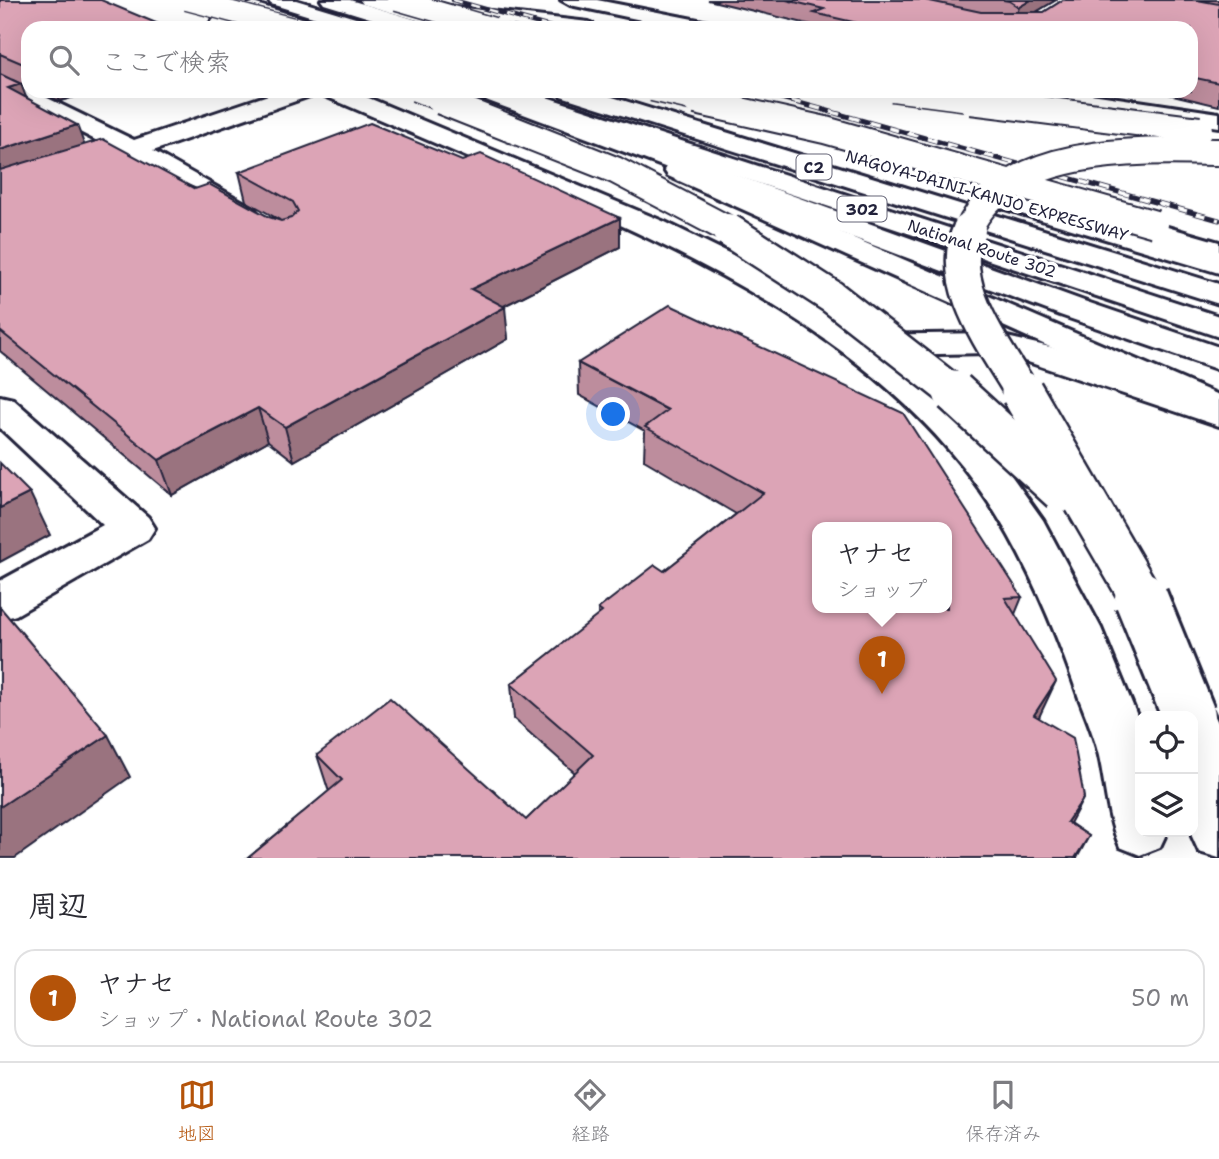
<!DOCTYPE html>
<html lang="ja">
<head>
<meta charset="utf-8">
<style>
  body { margin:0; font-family:"Shantell Sans","Klee One",sans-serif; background:#f2f2f3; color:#2b2b33 }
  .controls { position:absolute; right:21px; bottom:21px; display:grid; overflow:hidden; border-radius:14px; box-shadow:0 7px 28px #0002 }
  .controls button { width:63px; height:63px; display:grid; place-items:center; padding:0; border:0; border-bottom:2px solid #e1e1e2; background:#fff; color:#2b2b33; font:35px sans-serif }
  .you { position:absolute; left:614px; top:415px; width:24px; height:24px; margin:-18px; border:5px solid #fff; border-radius:50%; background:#1a73e8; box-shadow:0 0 0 10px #1a73e833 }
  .badge { display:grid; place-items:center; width:46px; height:46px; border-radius:50%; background:#b45309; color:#fff; font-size:23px; font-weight:700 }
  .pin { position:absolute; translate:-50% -58px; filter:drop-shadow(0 2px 4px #0008) }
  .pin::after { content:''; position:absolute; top:37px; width:24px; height:21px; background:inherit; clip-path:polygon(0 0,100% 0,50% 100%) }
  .popup { position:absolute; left:812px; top:522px; width:140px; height:91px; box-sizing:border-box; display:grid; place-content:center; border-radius:14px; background:#fff; filter:drop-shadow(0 2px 5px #0005); font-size:23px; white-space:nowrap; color:#7c7c81 }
  .popup b { font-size:26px; color:#2b2b33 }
  .popup::after { content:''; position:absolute; left:50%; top:100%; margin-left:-14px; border:14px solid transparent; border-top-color:#fff }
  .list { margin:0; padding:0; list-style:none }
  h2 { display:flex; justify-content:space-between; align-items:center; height:91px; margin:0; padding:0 28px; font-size:30px }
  h2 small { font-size:23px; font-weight:400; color:#7c7c81 }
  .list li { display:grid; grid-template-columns:46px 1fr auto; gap:21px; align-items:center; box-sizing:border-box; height:98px; margin:0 14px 14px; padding:0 14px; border:2px solid #e1e1e2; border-radius:21px }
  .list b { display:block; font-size:26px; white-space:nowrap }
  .list p { margin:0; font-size:23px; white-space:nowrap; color:#7c7c81 }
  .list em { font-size:23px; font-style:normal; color:#7c7c81 }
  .icon { flex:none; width:38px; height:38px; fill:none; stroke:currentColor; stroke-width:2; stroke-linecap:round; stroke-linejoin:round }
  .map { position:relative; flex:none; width:1219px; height:858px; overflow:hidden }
  .search { position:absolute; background:#fff; box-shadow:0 7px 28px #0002; left:21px; right:21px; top:21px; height:77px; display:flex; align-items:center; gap:18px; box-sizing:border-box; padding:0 24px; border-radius:21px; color:#7c7c81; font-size:26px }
  .sheet { height:203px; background:#fff }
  nav { display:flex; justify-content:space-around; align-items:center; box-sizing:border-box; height:98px; border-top:2px solid #e1e1e2; background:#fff; font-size:19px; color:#7c7c81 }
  nav a { display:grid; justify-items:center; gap:4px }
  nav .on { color:#b45309 }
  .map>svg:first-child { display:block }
</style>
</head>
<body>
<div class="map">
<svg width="1219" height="858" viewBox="0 0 1219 858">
  <rect width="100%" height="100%" fill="#fff"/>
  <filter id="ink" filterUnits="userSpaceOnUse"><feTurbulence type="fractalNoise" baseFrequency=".0143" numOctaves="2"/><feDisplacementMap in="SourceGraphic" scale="14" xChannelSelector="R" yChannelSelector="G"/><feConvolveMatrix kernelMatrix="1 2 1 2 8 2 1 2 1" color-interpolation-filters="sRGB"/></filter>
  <g filter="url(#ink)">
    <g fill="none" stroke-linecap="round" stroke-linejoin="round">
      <defs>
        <g id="minor">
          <path d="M 231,0 L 244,0 L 247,4 L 227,28 L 206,28 Z"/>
          <path d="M 561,0 L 597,0 L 708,22 L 718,28 L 679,28 L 570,5 Z"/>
          <path d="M 0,75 L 134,140 L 280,91 L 313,91 L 310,96 L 153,151 L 254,208 L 258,214 L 254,220 L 244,223 L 234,220 L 130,159 L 116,163 L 107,160 L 103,155 L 111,148 L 0,91 Z"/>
          <path d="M 322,91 L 352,91 L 665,222 L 739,258 L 803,295 L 863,335 L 990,333 L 1050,347 L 1219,401 L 1219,426 L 1028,362 L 990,353 L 888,355 L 923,382 L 993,450 L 1043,520 L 1101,628 L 1140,723 L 1140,832 L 1167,832 L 1160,847 L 1140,855 L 1120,847 C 1107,818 1106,787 1099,756 C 1095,738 1087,719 1080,701 C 1061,645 1038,588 1009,536 C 909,355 709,262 528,184 C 461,154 393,125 325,96 Z"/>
          <path d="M 1014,91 L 1071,91 L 1219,113 L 1219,127 L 1025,98 L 1017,96 Z"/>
          <path d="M 0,396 L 13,399 L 148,517 L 155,528 L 148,539 L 16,615 L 0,620 L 0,581 L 103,525 L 0,428 Z"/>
        </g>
        <g id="trunk">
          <path d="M 360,0 L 389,0 L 428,11 L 437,5 L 589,22 L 599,28 L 537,28 L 446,18 L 445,24 L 438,26 L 363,4 Z"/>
          <path d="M 253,3 L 321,24 L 324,28 L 294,28 L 246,13 L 244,9 L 246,5 Z"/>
          <path d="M 494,91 L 528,91 L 1219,316 L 1219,337 L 497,96 Z"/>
          <path d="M 677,162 L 1219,395 L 1219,421 L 1206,417 L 668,176 L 664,170 L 668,164 Z"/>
          <path d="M 1112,211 L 1219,242 L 1219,261 L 1102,226 L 1098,220 L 1102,214 Z"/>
        </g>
        <g id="motorway">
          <path d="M 268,0 L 296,0 L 362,20 L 365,24 L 362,28 L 348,28 L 271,4 Z"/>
          <path d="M 321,0 L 350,0 L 430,24 L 433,28 L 402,28 L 324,4 Z"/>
          <path d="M 472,91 L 504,91 L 1084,301 L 1219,347 L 1219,370 L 1060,315 L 475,96 Z"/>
          <path d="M 558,91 L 593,91 L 1219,284 L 1219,304 L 561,96 Z"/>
          <path d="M 1001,191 L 1219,254 L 1219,273 L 991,205 L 987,199 L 991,193 Z"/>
          <path d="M 1193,703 L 1212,710 L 1219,725 L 1219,858 L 1199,852 L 1190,832 L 1193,832 L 1193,716 L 1171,716 L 1174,710 Z"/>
        </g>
      </defs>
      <use href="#minor" stroke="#22223b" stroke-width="6"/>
      <use href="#trunk" stroke="#22223b" stroke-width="6"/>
      <use href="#motorway" stroke="#22223b" stroke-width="6"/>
      <use href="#minor" fill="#fff" fill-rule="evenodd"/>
      <use href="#trunk" fill="#fff" fill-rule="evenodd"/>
      <use href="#motorway" fill="#fff" fill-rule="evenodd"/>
      <defs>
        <g id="rail-far1">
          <path d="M 431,0 L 460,8"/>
          <path d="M 453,0 L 554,28"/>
          <path d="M 756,91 L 798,103"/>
        </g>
        <path id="rail" d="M 792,101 L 1219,220"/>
      </defs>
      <use href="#rail-far1" stroke="#22223b" stroke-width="4.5"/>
      <use href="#rail" stroke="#22223b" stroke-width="5"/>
      <use href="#rail-far1" stroke="#fff" stroke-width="2.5" stroke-dasharray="9" stroke-linecap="butt"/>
      <use href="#rail" stroke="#fff" stroke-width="3.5" stroke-dasharray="10" stroke-linecap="butt"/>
      <defs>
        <g id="motorway-bridge-far4">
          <path d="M 187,0 L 293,28"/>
          <path d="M 397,0 L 494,28"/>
          <path d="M 415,91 L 446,103"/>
          <path d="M 652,91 L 704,103"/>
          <path d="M 892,91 L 985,103"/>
        </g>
        <g id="motorway-bridge-far3">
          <path d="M 441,101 L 615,170 L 731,231"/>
          <path d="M 696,101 L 825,130 L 1155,224"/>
          <path d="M 971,101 L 1199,130"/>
          <path d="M 968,231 C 1006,145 1140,150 1219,152"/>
        </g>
        <g id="motorway-bridge-far2">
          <path d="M 728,230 L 832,297 L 956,394"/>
          <path d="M 969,230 C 945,285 996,347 1023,394"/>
        </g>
        <g id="motorway-bridge-far1">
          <path d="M 954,392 L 1062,491"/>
          <path d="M 1022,392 L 1142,599"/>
        </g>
        <path id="motorway-bridge" d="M 1141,598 L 1189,716"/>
      </defs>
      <use href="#motorway-bridge-far4" stroke="#22223b" stroke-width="23" stroke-linecap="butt"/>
      <use href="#motorway-bridge-far3" stroke="#22223b" stroke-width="30" stroke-linecap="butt"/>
      <use href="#motorway-bridge-far2" stroke="#22223b" stroke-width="37" stroke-linecap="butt"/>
      <use href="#motorway-bridge-far1" stroke="#22223b" stroke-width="46" stroke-linecap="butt"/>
      <use href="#motorway-bridge" stroke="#22223b" stroke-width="58" stroke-linecap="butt"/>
      <use href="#motorway-bridge-far4" stroke="#fff" stroke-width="20"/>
      <use href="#motorway-bridge-far3" stroke="#fff" stroke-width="26"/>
      <use href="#motorway-bridge-far2" stroke="#fff" stroke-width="32"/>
      <use href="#motorway-bridge-far1" stroke="#fff" stroke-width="41"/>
      <use href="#motorway-bridge" stroke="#fff" stroke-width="52"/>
    </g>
    <g fill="#bd8d9d" stroke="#22223b" stroke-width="2">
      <path d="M 0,0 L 28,28 L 28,87 L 15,81 L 26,97 L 84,145 L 269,217 L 280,220 L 246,201 L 239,172 L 462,161 L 620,218 L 620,247 L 504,306 L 508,339 L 294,461 L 268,441 L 172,495 L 0,351 Z"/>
      <path d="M 708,0 L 1056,0 L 1036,12 L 1044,12 L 1063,0 L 1219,0 L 1219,106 L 1156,91 L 1191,91 L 1191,28 L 812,28 L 812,25 Z"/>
      <path d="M 37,91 L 96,91 L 60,101 Z"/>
      <path d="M 578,363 L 1022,597 L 1015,614 L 1040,715 L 1039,718 L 1070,823 L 1089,836 L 1077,858 L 248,858 L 329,791 L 328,789 L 317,755 L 526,820 L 575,773 L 514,719 L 511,684 L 598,616 L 598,609 L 664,571 L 736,514 L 644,460 L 645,431 L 579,395 Z"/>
    </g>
    <g fill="#9a737f" stroke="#22223b" stroke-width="2">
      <path d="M 1031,0 L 1056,0 L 1014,25 L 1019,7 Z"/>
      <path d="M 21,84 L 31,110 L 8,88 Z"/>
      <path d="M 56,91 L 96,91 L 60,101 Z"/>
      <path d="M 77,125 L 87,152 L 0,181 L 0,150 Z"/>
      <path d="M 620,218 L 620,247 L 474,321 L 471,289 Z"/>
      <path d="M 505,307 L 508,339 L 294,461 L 285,427 Z"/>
      <path d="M 258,408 L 268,441 L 172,495 L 159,460 Z"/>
      <path d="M 30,493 L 50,535 L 0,562 L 0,508 Z"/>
      <path d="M 1056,681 L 1040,715 L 1019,750 L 1034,715 Z"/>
      <path d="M 108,735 L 130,777 L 15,858 L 0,858 L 0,807 Z"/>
      <path d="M 1084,797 L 1066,831 L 1067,822 Z"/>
    </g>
    <g fill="#dca4b6" stroke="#22223b" stroke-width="2" fill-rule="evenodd">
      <path d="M 0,0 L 101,0 L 168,28 L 28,28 L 28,66 L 0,54 Z"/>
      <path d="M 786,0 L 925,0 L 981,12 L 1044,12 L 1063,0 L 1197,0 L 1219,4 L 1219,83 L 1191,77 L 1191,28 L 979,28 L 974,27 L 972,28 L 879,28 L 814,13 L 824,9 Z"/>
      <path d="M 1003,0 L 1031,0 L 1019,7 L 1009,1 Z"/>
      <path d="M 0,74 L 21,84 L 8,88 L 77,125 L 0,150 Z"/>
      <path d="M 370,123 L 462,161 L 481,154 L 620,218 L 471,289 L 505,307 L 285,427 L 258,408 L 159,460 L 0,331 L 0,170 L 103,139 L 195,189 L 209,184 L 269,217 L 281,221 L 291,218 L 298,211 L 293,202 L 239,172 Z"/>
      <path d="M 670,305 L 903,413 L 1022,597 L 1005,598 L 1056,681 L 1034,715 L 1073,738 L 1084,797 L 1067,822 L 1089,836 L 1075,858 L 248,858 L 342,780 L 317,755 L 390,698 L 526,820 L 593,755 L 511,684 L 602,612 L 598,609 L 655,565 L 664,571 L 763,493 L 645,427 L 668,410 L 578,363 ZM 817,528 L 947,528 L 947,608 L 817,608 Z"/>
      <path d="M 0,463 L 30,493 L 0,508 Z"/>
      <path d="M 0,607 L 108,735 L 0,807 Z"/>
    </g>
  </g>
  <g text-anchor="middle" stroke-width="7" stroke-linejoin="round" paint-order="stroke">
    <g fill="#fff" stroke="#646476" stroke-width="2">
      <rect x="796.5" y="154.5" width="35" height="25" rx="5"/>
      <rect x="837.5" y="196.5" width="49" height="25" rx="5"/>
    </g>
    <g font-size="16" font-weight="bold" fill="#22223b">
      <text x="814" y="173">C2</text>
      <text x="862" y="215">302</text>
    </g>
    <g font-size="16" fill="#22223b" stroke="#fff">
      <text transform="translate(987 195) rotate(16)" y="6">NAGOYA-DAINI-KANJO EXPRESSWAY</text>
      <text transform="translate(982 248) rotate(18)" y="6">National Route 302</text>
    </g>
  </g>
</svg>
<div class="controls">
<button><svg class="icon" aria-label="locate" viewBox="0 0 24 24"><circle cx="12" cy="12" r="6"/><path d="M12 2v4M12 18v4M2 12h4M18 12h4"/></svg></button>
<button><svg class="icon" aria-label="layers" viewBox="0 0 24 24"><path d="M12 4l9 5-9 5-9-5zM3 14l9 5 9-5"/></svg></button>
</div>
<div class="you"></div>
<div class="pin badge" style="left:882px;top:694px">1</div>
<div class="popup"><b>ヤナセ</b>ショップ</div>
<div class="search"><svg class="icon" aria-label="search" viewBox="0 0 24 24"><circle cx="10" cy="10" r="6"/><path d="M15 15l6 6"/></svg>ここで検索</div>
</div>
<section class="sheet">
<h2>周辺<small></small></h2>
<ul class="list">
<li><span class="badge">1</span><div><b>ヤナセ</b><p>ショップ · National Route 302</p></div><em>50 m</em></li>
</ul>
</section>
<nav>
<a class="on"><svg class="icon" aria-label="map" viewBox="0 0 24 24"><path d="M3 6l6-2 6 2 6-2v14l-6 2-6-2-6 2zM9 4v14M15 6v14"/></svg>地図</a>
<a><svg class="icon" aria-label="directions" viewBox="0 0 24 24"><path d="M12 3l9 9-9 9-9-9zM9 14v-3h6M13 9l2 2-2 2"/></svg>経路</a>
<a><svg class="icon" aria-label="saved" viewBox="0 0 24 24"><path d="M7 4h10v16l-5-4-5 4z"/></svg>保存済み</a>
</nav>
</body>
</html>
